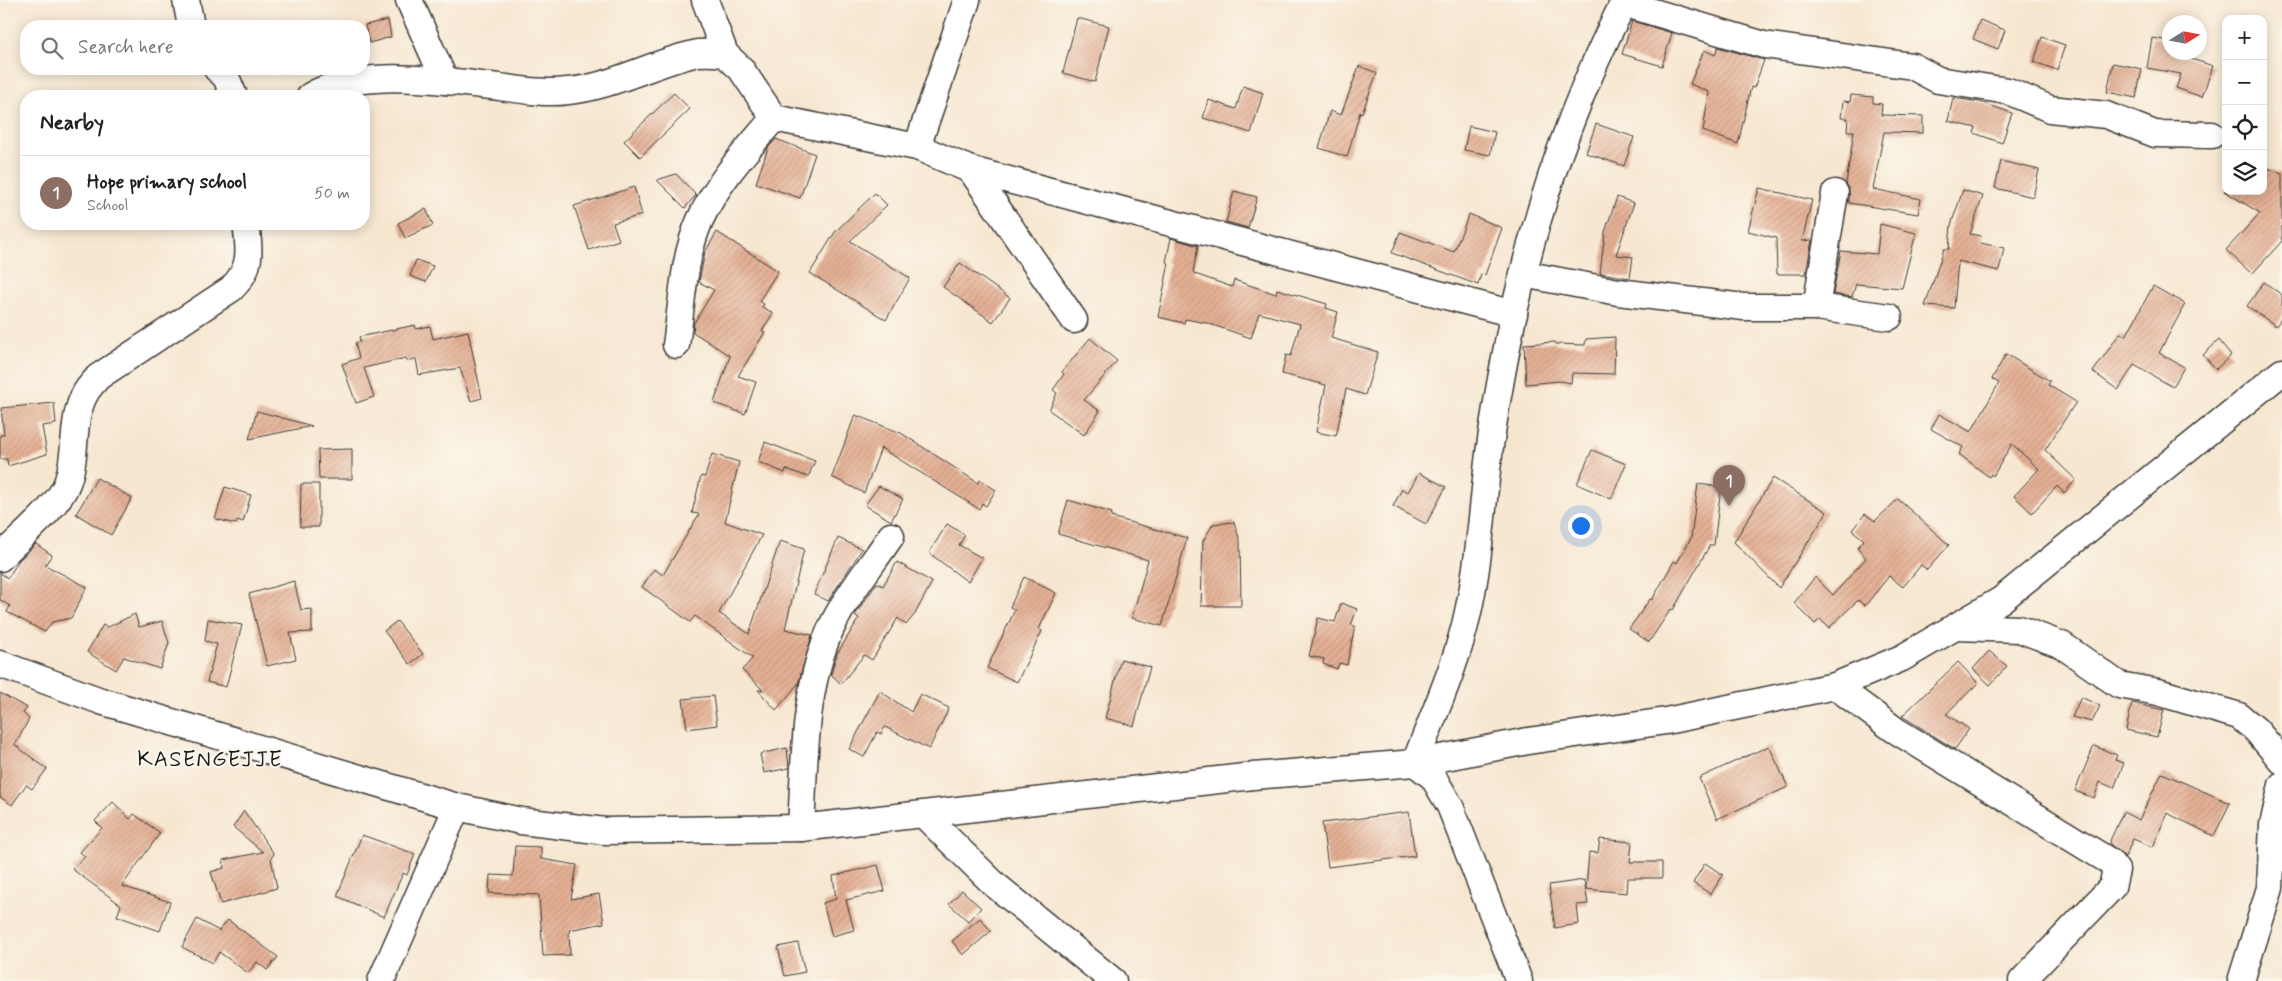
<!DOCTYPE html>
<html lang="en">
<head>
<meta charset="utf-8">
<style>
  body { margin:0; font-family:Mynerve,sans-serif; background:#f2f2f2; color:#202124 }
  .controls { position:absolute; right:15px; top:15px; display:grid; overflow:hidden; border-radius:10px; box-shadow:0 2px 12px #0003 }
  .controls button { width:45px; height:45px; display:grid; place-items:center; padding:0; border:0; border-bottom:1px solid #e0e0e0; background:#fff; color:#202124; font:25px sans-serif }
  .compass { position:absolute; left:2162px; top:15px; width:45px; height:45px; border-radius:50%; background:#fff; box-shadow:0 2px 12px #0003; rotate:79deg }
  .you { position:absolute; left:1580px; top:525px; width:18px; height:18px; margin:-12px; border:4px solid #fff; border-radius:50%; background:#1a73e8; box-shadow:0 0 0 8px #1a73e833 }
  .badge { display:grid; place-items:center; width:32px; height:32px; border-radius:50%; background:#b5179e; color:#fff; font-size:16px; font-weight:700 }
  .pin { position:absolute; translate:-50% -41px; filter:drop-shadow(0 1px 2px #0008) }
  .pin::after { content:''; position:absolute; top:26px; width:18px; height:15px; background:inherit; clip-path:polygon(0 0,100% 0,50% 100%) }
  .list { margin:0; padding:0; list-style:none }
  h2 { display:flex; justify-content:space-between; align-items:center; height:65px; margin:0; padding:0 20px; font-size:21px }
  h2 small { font-size:16px; font-weight:400; color:#757577 }
  .list li { display:grid; grid-template-columns:32px 1fr auto; gap:15px; align-items:center; box-sizing:border-box; height:75px; padding:0 20px; border-top:1px solid #e0e0e0 }
  .list b { display:block; font-size:19px; white-space:nowrap }
  .list p { margin:0; font-size:16px; white-space:nowrap; color:#757577 }
  .list em { font-size:16px; font-style:normal; color:#757577 }
  .icon { flex:none; width:28px; height:28px; fill:none; stroke:currentColor; stroke-width:2; stroke-linecap:round; stroke-linejoin:round }
  .map { position:relative; flex:none; width:2282px; height:981px; overflow:hidden }
  .search { position:absolute; background:#fff; box-shadow:0 2px 12px #0003; left:20px; top:20px; width:350px; height:55px; display:flex; align-items:center; gap:12px; box-sizing:border-box; padding:0 18px; border-radius:20px; color:#757577; font-size:19px }
  .panel { position:absolute; background:#fff; box-shadow:0 2px 12px #0003; left:20px; top:90px; width:350px; height:140px; border-radius:20px }
  .map>svg:first-child { display:block }
</style>
</head>
<body>
<div class="map">
<svg width="2282" height="981" viewBox="0 0 2282 981">
  <defs>
    <pattern id="building-hatch" width="6" height="6" patternUnits="userSpaceOnUse" patternTransform="scale(1.25)"><rect width="6" height="6" fill="#e4b094"/><path d="M-1 1l2-2M0 6l6-6M5 7l2-2" fill="none" stroke="#c3977f"/></pattern>
  </defs>
  <rect width="100%" height="100%" fill="#fbf7ec"/>
  <filter id="ink" filterUnits="userSpaceOnUse"><feTurbulence type="fractalNoise" baseFrequency=".02" numOctaves="2"/><feDisplacementMap in="SourceGraphic" scale="10" xChannelSelector="R" yChannelSelector="G"/><feConvolveMatrix kernelMatrix="1 2 1 2 8 2 1 2 1" color-interpolation-filters="sRGB"/></filter>
  <filter id="wash" filterUnits="userSpaceOnUse"><feTurbulence type="fractalNoise" baseFrequency=".0096" numOctaves="4" result="noise"/><feDisplacementMap in="SourceGraphic" scale="20" xChannelSelector="R" yChannelSelector="G"/><feGaussianBlur stdDeviation="1.12" result="paint"/><feColorMatrix in="noise" values="0 0 0 0 0 0 0 0 0 0 0 0 0 0 0 0 0 1.4 0 .05"/><feComposite in="paint" operator="in"/></filter>
  <g filter="url(#wash)">
    <rect width="100%" height="100%" fill="#f7e7d1"/>
    <g id="blocks">
      <g fill="url(#building-hatch)">
        <path d="M 1077,18 L 1109,26 L 1095,82 L 1063,73 Z"/>
        <path d="M 388,20 L 391,37 L 369,43 L 365,25 Z"/>
        <path d="M 1980,20 L 2005,30 L 1998,49 L 1973,39 Z"/>
        <path d="M 1632,21 L 1672,33 L 1662,66 L 1622,54 Z"/>
        <path d="M 2042,37 L 2065,45 L 2057,70 L 2034,62 Z"/>
        <path d="M 2152,38 L 2170,41 L 2170,52 L 2213,66 L 2202,97 L 2176,88 L 2181,74 L 2147,68 Z"/>
        <path d="M 1718,47 L 1764,60 L 1754,88 L 1751,87 L 1738,144 L 1703,131 L 1709,92 L 1690,84 L 1704,50 L 1715,55 Z"/>
        <path d="M 2113,63 L 2142,69 L 2136,98 L 2107,92 Z"/>
        <path d="M 1359,66 L 1377,73 L 1362,113 L 1360,112 L 1347,157 L 1319,148 L 1330,111 L 1341,115 Z"/>
        <path d="M 1243,86 L 1263,93 L 1251,133 L 1203,118 L 1209,100 L 1236,109 Z"/>
        <path d="M 674,93 L 690,109 L 640,157 L 624,141 Z"/>
        <path d="M 1851,95 L 1873,97 L 1873,103 L 1882,104 L 1881,115 L 1923,116 L 1923,133 L 1884,132 L 1873,189 L 1921,199 L 1918,214 L 1849,203 L 1849,188 L 1846,184 L 1854,131 L 1847,131 L 1848,118 L 1841,118 L 1843,101 L 1850,102 Z"/>
        <path d="M 1953,98 L 1980,102 L 2012,113 L 2002,143 L 1974,133 L 1976,128 L 1948,121 Z"/>
        <path d="M 1596,124 L 1634,137 L 1624,166 L 1586,153 Z"/>
        <path d="M 1469,126 L 1495,132 L 1490,155 L 1464,150 Z"/>
        <path d="M 776,139 L 815,154 L 800,198 L 756,183 L 768,148 Z"/>
        <path d="M 2001,161 L 2039,170 L 2033,197 L 1995,188 Z"/>
        <path d="M 2263,166 L 2282,174 L 2282,241 L 2252,274 L 2226,250 L 2260,213 L 2224,191 L 2263,191 Z"/>
        <path d="M 676,174 L 696,195 L 685,208 L 657,180 Z"/>
        <path d="M 634,187 L 642,215 L 613,223 L 619,240 L 589,250 L 574,206 Z"/>
        <path d="M 1759,188 L 1812,200 L 1802,241 L 1812,240 L 1806,274 L 1777,274 L 1776,238 L 1748,231 Z"/>
        <path d="M 1963,190 L 1983,196 L 1970,234 L 1981,236 L 1980,243 L 2004,248 L 1999,271 L 1958,261 L 1954,308 L 1925,306 L 1944,249 L 1949,249 L 1951,225 Z"/>
        <path d="M 1234,191 L 1257,197 L 1248,228 L 1226,222 Z"/>
        <path d="M 875,193 L 887,205 L 850,241 L 910,278 L 886,320 L 810,273 L 835,232 Z"/>
        <path d="M 1617,197 L 1634,203 L 1616,255 L 1633,257 L 1630,278 L 1600,273 L 1605,232 Z"/>
        <path d="M 426,209 L 433,225 L 405,238 L 398,223 Z"/>
        <path d="M 1469,214 L 1502,228 L 1485,275 L 1481,274 L 1478,285 L 1392,253 L 1400,232 L 1454,252 Z"/>
        <path d="M 1880,224 L 1916,233 L 1902,288 L 1856,284 L 1852,297 L 1833,294 L 1841,251 L 1877,254 Z"/>
        <path d="M 717,232 L 778,271 L 759,301 L 764,304 L 762,307 L 773,313 L 762,331 L 765,332 L 738,376 L 756,382 L 745,414 L 714,403 L 730,356 L 693,332 L 694,323 L 714,290 L 699,282 L 705,252 Z"/>
        <path d="M 1171,238 L 1198,246 L 1193,272 L 1195,274 L 1232,287 L 1234,280 L 1276,294 L 1277,289 L 1327,304 L 1326,308 L 1338,312 L 1331,338 L 1378,352 L 1365,395 L 1346,389 L 1336,436 L 1316,432 L 1326,385 L 1282,374 L 1286,355 L 1291,356 L 1300,324 L 1259,313 L 1251,338 L 1207,323 L 1185,319 L 1184,323 L 1158,317 L 1169,263 L 1166,262 Z"/>
        <path d="M 416,260 L 433,266 L 426,282 L 410,276 Z"/>
        <path d="M 960,263 L 1010,298 L 993,322 L 943,287 Z"/>
        <path d="M 2264,282 L 2282,295 L 2282,317 L 2276,326 L 2247,306 Z"/>
        <path d="M 2153,286 L 2185,304 L 2159,353 L 2184,367 L 2173,387 L 2134,365 L 2118,390 L 2093,372 L 2120,333 L 2126,336 Z"/>
        <path d="M 415,325 L 416,329 L 430,326 L 433,339 L 468,331 L 482,398 L 471,401 L 460,368 L 419,375 L 416,359 L 406,361 L 406,358 L 364,368 L 374,397 L 356,403 L 342,364 L 359,358 L 355,343 L 360,342 L 359,337 Z"/>
        <path d="M 1615,337 L 1614,374 L 1572,373 L 1571,383 L 1560,381 L 1526,384 L 1524,344 L 1555,342 L 1556,344 L 1585,345 L 1586,339 Z"/>
        <path d="M 1090,338 L 1117,361 L 1084,400 L 1100,411 L 1084,435 L 1049,410 L 1057,393 L 1053,390 L 1064,374 L 1062,372 Z"/>
        <path d="M 2219,340 L 2231,355 L 2216,369 L 2203,355 Z"/>
        <path d="M 2006,354 L 2050,381 L 2048,385 L 2076,402 L 2045,450 L 2076,480 L 2064,493 L 2057,486 L 2032,513 L 2014,496 L 2039,469 L 2012,444 L 1993,476 L 1991,474 L 1989,477 L 1959,454 L 1963,447 L 1931,429 L 1939,414 L 1971,432 L 1999,383 L 1992,379 Z"/>
        <path d="M 54,403 L 56,424 L 42,426 L 47,454 L 8,466 L 7,459 L 0,459 L 0,435 L 4,435 L 1,408 Z"/>
        <path d="M 257,411 L 312,426 L 249,439 Z"/>
        <path d="M 855,415 L 901,433 L 978,483 L 980,480 L 996,490 L 986,506 L 982,503 L 979,509 L 881,448 L 864,493 L 832,477 Z"/>
        <path d="M 765,442 L 815,461 L 808,477 L 786,469 L 785,473 L 758,462 Z"/>
        <path d="M 352,449 L 352,479 L 319,479 L 318,450 Z"/>
        <path d="M 1592,450 L 1626,464 L 1611,499 L 1577,484 Z"/>
        <path d="M 712,454 L 739,462 L 725,522 L 762,535 L 719,613 L 749,634 L 780,541 L 804,549 L 785,629 L 812,635 L 798,684 L 776,710 L 758,690 L 763,690 L 742,670 L 753,658 L 695,616 L 690,622 L 642,587 L 654,569 L 663,575 L 699,514 L 692,513 L 701,476 L 705,477 Z"/>
        <path d="M 1419,473 L 1446,487 L 1426,524 L 1393,506 L 1402,489 L 1408,492 Z"/>
        <path d="M 97,478 L 132,498 L 111,535 L 76,514 Z"/>
        <path d="M 1773,478 L 1827,512 L 1779,588 L 1734,542 Z"/>
        <path d="M 301,484 L 319,484 L 319,527 L 300,527 Z"/>
        <path d="M 1698,484 L 1721,487 L 1714,545 L 1710,545 L 1673,610 L 1671,609 L 1649,642 L 1629,629 L 1650,599 L 1652,600 L 1674,561 L 1677,563 L 1691,538 Z"/>
        <path d="M 879,486 L 903,499 L 891,521 L 865,505 Z"/>
        <path d="M 225,487 L 251,495 L 243,522 L 238,520 L 236,524 L 215,519 Z"/>
        <path d="M 1898,499 L 1949,545 L 1927,570 L 1921,565 L 1903,587 L 1889,576 L 1865,606 L 1858,600 L 1829,628 L 1820,619 L 1815,624 L 1794,603 L 1815,577 L 1833,595 L 1866,558 L 1857,548 L 1864,540 L 1852,530 L 1865,514 L 1875,521 Z"/>
        <path d="M 1068,500 L 1112,513 L 1111,517 L 1187,538 L 1162,626 L 1132,618 L 1148,560 L 1058,534 Z"/>
        <path d="M 1234,522 L 1240,541 L 1241,606 L 1201,606 L 1203,541 L 1213,524 Z"/>
        <path d="M 947,524 L 965,535 L 959,545 L 982,558 L 968,582 L 929,553 Z"/>
        <path d="M 838,538 L 862,549 L 828,601 L 814,594 Z"/>
        <path d="M 36,544 L 52,555 L 45,565 L 87,587 L 71,618 L 52,622 L 45,632 L 7,612 L 10,606 L 0,600 L 0,573 L 8,578 L 19,560 Z"/>
        <path d="M 897,562 L 932,582 L 915,614 L 906,625 L 898,618 L 872,660 L 864,655 L 841,684 L 831,674 L 837,654 L 859,618 L 855,615 L 877,583 L 883,586 Z"/>
        <path d="M 1024,577 L 1056,593 L 1039,629 L 1042,631 L 1017,682 L 987,668 L 1015,610 L 1010,607 Z"/>
        <path d="M 294,581 L 301,610 L 312,609 L 312,632 L 290,633 L 296,659 L 267,666 L 249,594 Z"/>
        <path d="M 1341,603 L 1357,609 L 1351,625 L 1355,626 L 1347,665 L 1339,663 L 1337,669 L 1323,664 L 1324,659 L 1309,656 L 1318,618 L 1335,622 Z"/>
        <path d="M 135,614 L 139,627 L 162,621 L 169,643 L 160,669 L 124,657 L 116,670 L 87,652 L 103,625 L 108,627 Z"/>
        <path d="M 208,619 L 242,625 L 226,687 L 207,682 L 217,644 L 205,641 Z"/>
        <path d="M 397,621 L 423,654 L 410,664 L 384,631 Z"/>
        <path d="M 1989,651 L 2007,666 L 1990,685 L 1973,669 Z"/>
        <path d="M 1121,659 L 1150,667 L 1134,726 L 1105,718 Z"/>
        <path d="M 1958,662 L 1978,683 L 1946,714 L 1969,729 L 1955,749 L 1902,716 Z"/>
        <path d="M 880,691 L 911,712 L 920,694 L 949,708 L 929,749 L 885,727 L 881,734 L 877,732 L 864,757 L 849,749 Z"/>
        <path d="M 0,693 L 27,708 L 23,713 L 29,719 L 15,745 L 47,769 L 32,789 L 26,785 L 12,805 L 0,797 Z"/>
        <path d="M 713,696 L 717,725 L 687,729 L 683,699 Z"/>
        <path d="M 2081,697 L 2100,706 L 2092,722 L 2072,717 Z"/>
        <path d="M 2132,703 L 2164,710 L 2157,737 L 2126,730 Z"/>
        <path d="M 1769,746 L 1788,787 L 1717,819 L 1699,778 Z"/>
        <path d="M 2094,746 L 2117,755 L 2115,760 L 2124,763 L 2114,788 L 2100,782 L 2094,798 L 2075,791 Z"/>
        <path d="M 787,748 L 789,768 L 764,773 L 760,754 Z"/>
        <path d="M 2162,773 L 2230,803 L 2214,836 L 2167,813 L 2153,847 L 2133,839 L 2125,857 L 2109,843 L 2123,812 L 2139,820 Z"/>
        <path d="M 113,802 L 130,819 L 134,814 L 160,833 L 122,886 L 170,902 L 160,931 L 117,916 L 121,905 L 72,869 L 85,857 L 80,852 L 102,828 L 95,821 Z"/>
        <path d="M 244,811 L 274,854 L 271,858 L 277,888 L 221,904 L 211,872 L 224,868 L 223,860 L 263,852 L 233,827 Z"/>
        <path d="M 1409,812 L 1415,856 L 1328,867 L 1322,823 Z"/>
        <path d="M 362,835 L 415,854 L 407,875 L 403,873 L 384,917 L 337,896 Z"/>
        <path d="M 1600,839 L 1632,842 L 1630,862 L 1662,862 L 1662,878 L 1628,878 L 1627,893 L 1586,889 L 1589,852 L 1598,853 Z"/>
        <path d="M 515,846 L 541,847 L 541,859 L 577,865 L 571,899 L 599,894 L 604,923 L 569,930 L 570,955 L 543,956 L 539,895 L 489,893 L 490,875 L 513,876 Z"/>
        <path d="M 1705,863 L 1723,875 L 1711,894 L 1693,883 Z"/>
        <path d="M 878,865 L 885,891 L 846,900 L 854,930 L 832,936 L 823,903 L 836,899 L 833,876 Z"/>
        <path d="M 1584,880 L 1588,904 L 1577,905 L 1579,924 L 1555,928 L 1549,885 Z"/>
        <path d="M 962,890 L 981,908 L 968,921 L 949,904 Z"/>
        <path d="M 980,918 L 991,931 L 963,955 L 952,941 Z"/>
        <path d="M 197,919 L 219,931 L 228,920 L 278,957 L 267,970 L 257,962 L 248,973 L 219,952 L 213,963 L 182,947 Z"/>
        <path d="M 798,943 L 805,972 L 785,976 L 778,947 Z"/>
      </g>
    </g>
  </g>
  <g filter="url(#ink)">
    <use href="#blocks" fill-opacity="0" stroke="#3d3a37" stroke-width="1"/>
    <g fill="none" stroke-linecap="round" stroke-linejoin="round">
      <defs>
        <g id="minor">
          <path d="M 186,0 L 191,26"/>
          <path d="M 409,0 L 445,81"/>
          <path d="M 705,0 L 725,54"/>
          <path d="M 1623,3 L 1764,45 L 1912,66 L 1938,80 L 2008,91 L 2050,109 L 2106,115 L 2155,134 L 2212,135"/>
          <path d="M 217,69 L 226,77 L 234,96"/>
          <path d="M 310,96 C 361,67 444,81 500,87 C 522,90 545,94 568,91 C 613,87 654,62 698,53 C 707,52 716,53 725,54 L 741,69 L 774,118 L 917,147 L 971,170 L 1514,314"/>
          <path d="M 917,147 L 967,0"/>
          <path d="M 971,170 L 1074,320"/>
          <path d="M 1523,274 L 1618,292 L 1744,307 L 1816,307 L 1889,317"/>
          <path d="M 1816,307 L 1835,193"/>
          <path d="M 676,345 C 682,305 683,258 700,220 C 718,181 747,150 774,118"/>
          <path d="M 0,558 C 18,539 59,506 67,483 C 78,455 70,419 86,392 C 89,387 94,382 98,377 L 231,289 C 252,269 250,251 246,224"/>
          <path d="M 1955,627 L 2019,629 L 2062,645 L 2119,685 L 2158,692 L 2239,716 L 2256,730 L 2282,761"/>
          <path d="M 0,664 L 101,701 L 457,807 L 521,821 L 605,831 L 801,828 L 1253,776 L 1415,763 L 1528,741 L 1666,721 L 1835,686 L 1902,658 L 2001,600 L 2282,372"/>
          <path d="M 1835,686 L 1895,730 L 2109,861 L 2116,870 L 2112,887 L 2022,981"/>
          <path d="M 924,815 L 994,884 L 1113,981"/>
          <path d="M 801,828 C 805,759 803,684 834,622 C 847,595 874,562 891,536"/>
          <path d="M 381,981 L 457,807"/>
          <path d="M 1519,981 L 1450,806 L 1433,777 L 1415,763 C 1434,713 1457,664 1468,612 C 1479,563 1482,512 1488,462 C 1494,412 1504,361 1514,312 C 1538,205 1575,97 1625,0"/>
          <path d="M 2241,981 L 2270,888 L 2273,825 L 2282,785"/>
        </g>
      </defs>
      <use href="#minor" stroke="#3d3a37" stroke-width="29"/>
      <use href="#minor" stroke="#fff" stroke-width="26"/>
    </g>
  </g>
  <g text-anchor="middle" stroke-width="4.5" stroke-linejoin="round" paint-order="stroke">
    <g font-size="22" letter-spacing="1" fill="#1c1c1c" stroke="#fbf7ec">
      <text x="210" y="766">KASENGEJJE</text>
    </g>
  </g>
</svg>
<div class="controls">
<button>+</button>
<button>−</button>
<button><svg class="icon" aria-label="locate" viewBox="0 0 24 24"><circle cx="12" cy="12" r="6"/><path d="M12 2v4M12 18v4M2 12h4M18 12h4"/></svg></button>
<button><svg class="icon" aria-label="layers" viewBox="0 0 24 24"><path d="M12 4l9 5-9 5-9-5zM3 14l9 5 9-5"/></svg></button>
</div>
<svg class="compass" viewBox="-18 -18 36 36"><path d="M0-13l5 13h-10z" fill="#e53935"/><path d="M0 13l5-13h-10z" fill="#757577"/></svg>
<div class="you"></div>
<div class="pin badge" style="left:1729px;top:506px;background:#8d6e63">1</div>
<div class="search"><svg class="icon" aria-label="search" viewBox="0 0 24 24"><circle cx="10" cy="10" r="6"/><path d="M15 15l6 6"/></svg>Search here</div>
<section class="panel">
<h2>Nearby<small></small></h2>
<ul class="list">
<li><span class="badge" style="background:#8d6e63">1</span><div><b>Hope primary school</b><p>School</p></div><em>50 m</em></li>
</ul>
</section>
</div>
</body>
</html>
